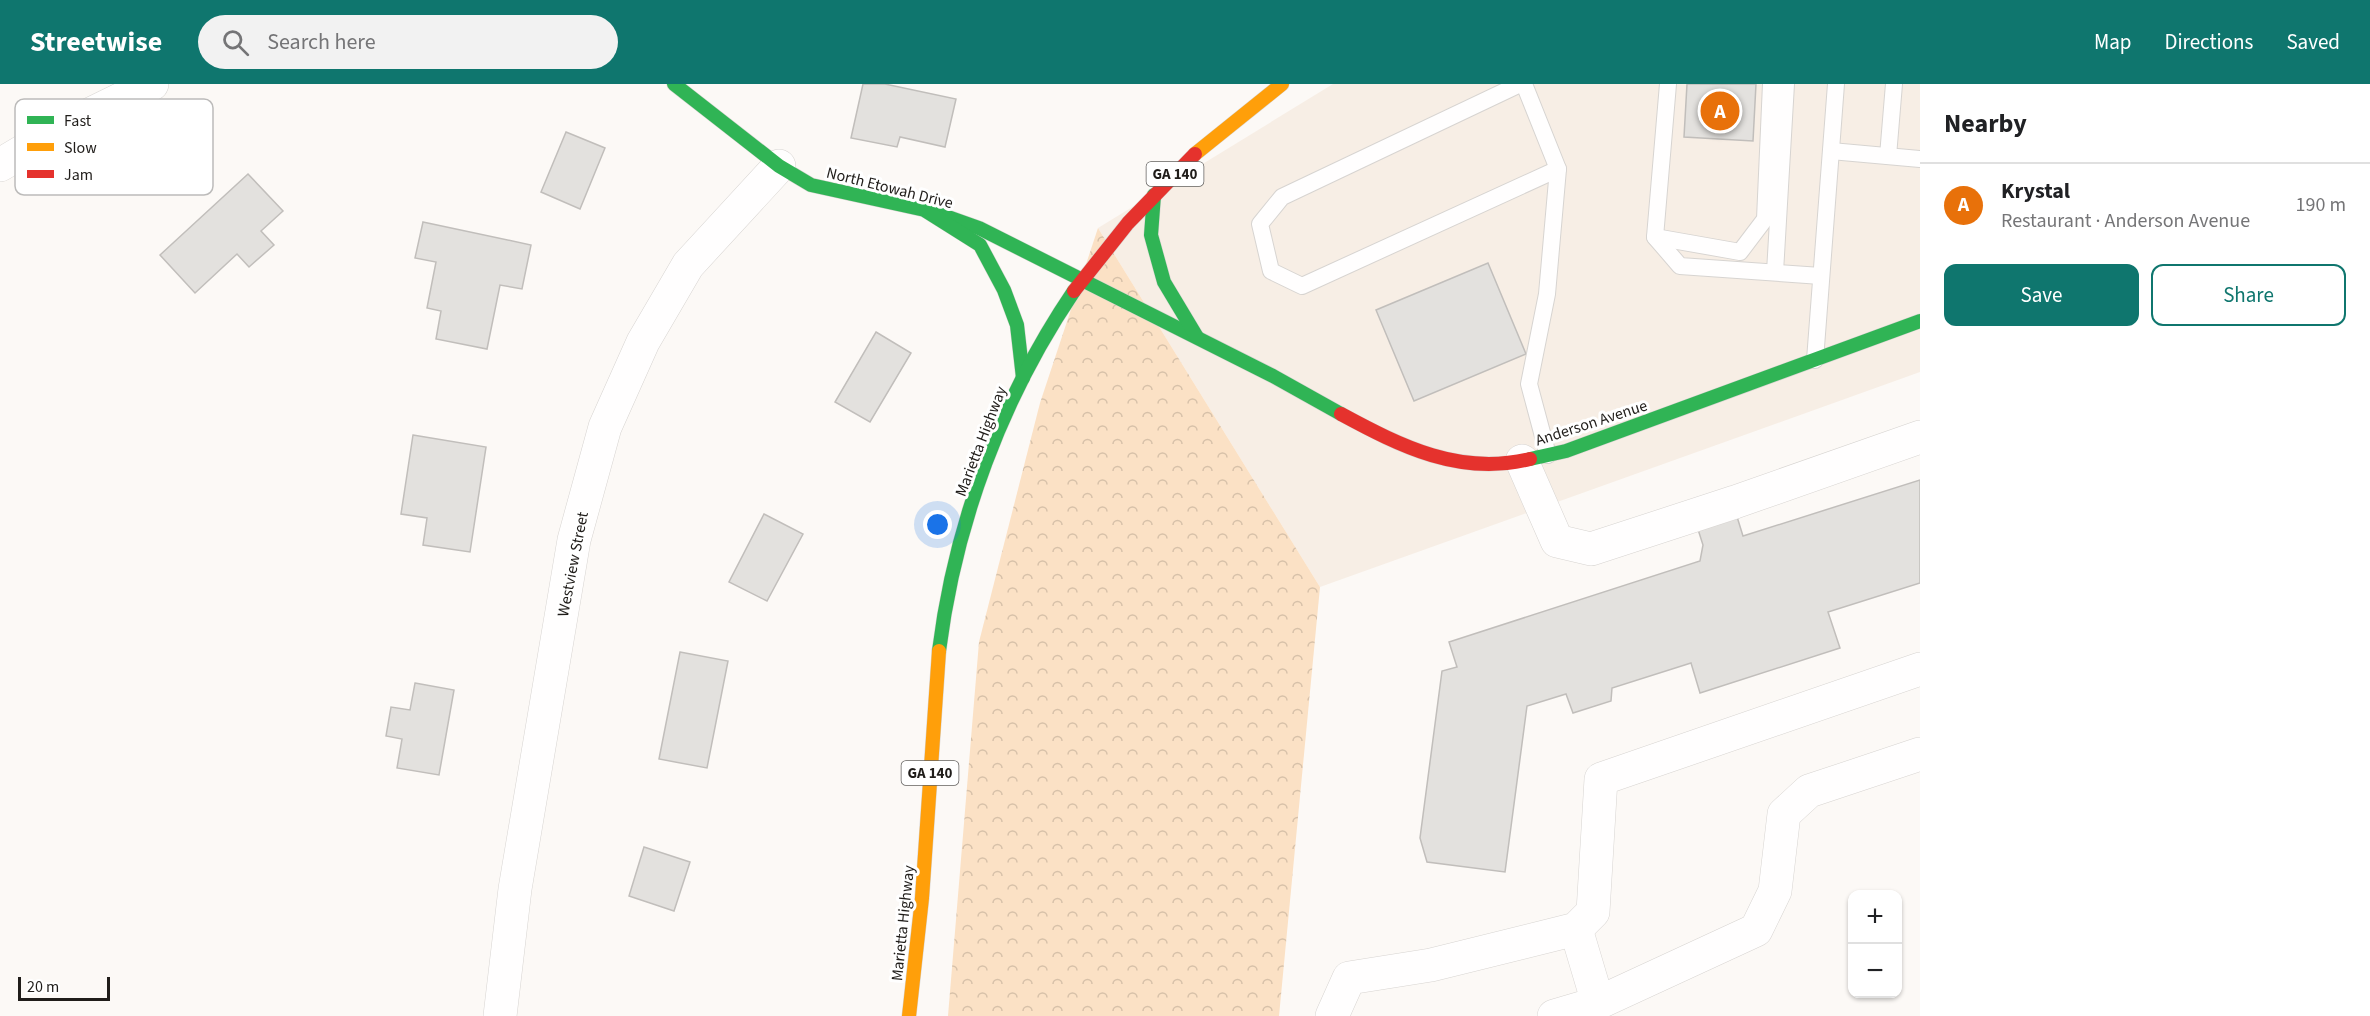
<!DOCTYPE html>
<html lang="en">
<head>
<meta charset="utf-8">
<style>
  body { margin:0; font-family:"Source Sans 3",sans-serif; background:#f2f2f2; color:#202124 }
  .controls { position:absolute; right:18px; bottom:18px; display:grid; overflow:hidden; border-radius:12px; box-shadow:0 2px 4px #0004 }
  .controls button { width:54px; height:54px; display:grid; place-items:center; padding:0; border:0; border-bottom:2px solid #e0e0e0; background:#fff; color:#202124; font:30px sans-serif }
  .scale { position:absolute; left:18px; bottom:15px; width:92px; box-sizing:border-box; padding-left:6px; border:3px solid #201d1a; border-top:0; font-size:16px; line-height:21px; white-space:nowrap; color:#201d1a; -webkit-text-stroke:4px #fff; paint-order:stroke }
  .you { position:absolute; left:938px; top:441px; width:21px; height:21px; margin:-15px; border:4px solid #fff; border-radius:50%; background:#1a73e8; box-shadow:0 0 0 9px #1a73e833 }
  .badge { display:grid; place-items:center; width:39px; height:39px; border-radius:50%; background:#0f766e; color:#fff; font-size:20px; font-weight:700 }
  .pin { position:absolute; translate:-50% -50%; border:3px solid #fff; box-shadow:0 2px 6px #0006 }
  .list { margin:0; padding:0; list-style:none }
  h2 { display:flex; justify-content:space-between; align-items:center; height:78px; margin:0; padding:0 24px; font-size:26px }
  h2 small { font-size:20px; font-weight:400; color:#757577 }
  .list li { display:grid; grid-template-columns:39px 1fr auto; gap:18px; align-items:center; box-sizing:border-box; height:84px; padding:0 24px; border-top:2px solid #e0e0e0 }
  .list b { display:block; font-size:22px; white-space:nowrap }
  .list p { margin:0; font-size:20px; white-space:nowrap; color:#757577 }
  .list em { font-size:20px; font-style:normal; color:#757577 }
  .actions { display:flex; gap:12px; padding:18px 24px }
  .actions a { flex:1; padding:14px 0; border:2px solid #0f766e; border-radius:12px; text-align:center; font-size:21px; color:#0f766e }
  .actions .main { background:#0f766e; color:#fff }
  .icon { flex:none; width:33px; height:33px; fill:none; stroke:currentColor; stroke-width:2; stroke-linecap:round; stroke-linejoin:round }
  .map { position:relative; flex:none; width:1920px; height:932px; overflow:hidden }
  header { display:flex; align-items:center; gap:36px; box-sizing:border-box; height:84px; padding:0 30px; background:#0f766e; color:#fff }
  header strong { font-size:28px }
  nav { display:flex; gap:33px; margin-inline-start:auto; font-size:21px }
  .search { width:420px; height:54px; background:#f2f2f2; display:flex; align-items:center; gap:15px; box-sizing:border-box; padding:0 21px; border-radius:33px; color:#757577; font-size:22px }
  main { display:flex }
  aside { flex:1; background:#fff }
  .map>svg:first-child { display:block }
</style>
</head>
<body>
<header>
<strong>Streetwise</strong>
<div class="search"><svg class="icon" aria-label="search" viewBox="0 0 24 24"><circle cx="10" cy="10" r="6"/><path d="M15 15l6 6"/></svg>Search here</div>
<nav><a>Map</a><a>Directions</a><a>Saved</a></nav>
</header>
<main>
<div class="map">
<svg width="1920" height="932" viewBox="0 0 1920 932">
  <defs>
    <pattern id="forest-crowns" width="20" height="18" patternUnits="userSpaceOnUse" patternTransform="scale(1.5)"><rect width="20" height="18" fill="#fbe1c5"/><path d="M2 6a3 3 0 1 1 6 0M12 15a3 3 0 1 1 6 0" fill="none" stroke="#d7c1a9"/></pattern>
  </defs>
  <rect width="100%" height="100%" fill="#fcf9f6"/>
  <path fill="#f7eee5" d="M 1333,0 L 1920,0 L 1920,288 L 1320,503 L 1098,144 Z"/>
  <path fill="url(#forest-crowns)" d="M 1098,144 L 1320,503 L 1279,932 L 948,932 L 979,558 L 1040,319 Z"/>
  <g fill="#e3e1de" stroke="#c1bebb" stroke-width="1.5">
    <path d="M 863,0 L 885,0 L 956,15 L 945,63 L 900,53 L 897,63 L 851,54 Z"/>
    <path d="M 1687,0 L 1756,0 L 1753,57 L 1684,53 Z"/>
    <path d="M 566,48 L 605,64 L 580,125 L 541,108 Z"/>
    <path d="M 248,90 L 283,127 L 261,147 L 274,161 L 249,183 L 237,170 L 195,209 L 160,171 Z"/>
    <path d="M 423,138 L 531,161 L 522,205 L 500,201 L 487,265 L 436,255 L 441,227 L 427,224 L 436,178 L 415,174 Z"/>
    <path d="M 1488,179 L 1526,270 L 1414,317 L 1376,226 Z"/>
    <path d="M 876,248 L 911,269 L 870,338 L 835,318 Z"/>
    <path d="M 413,351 L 486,363 L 470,468 L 423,461 L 427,434 L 401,430 Z"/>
    <path d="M 1920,396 L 1920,499 L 1828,528 L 1840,564 L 1700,609 L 1691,579 L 1612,604 L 1611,617 L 1573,629 L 1566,610 L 1527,622 L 1505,788 L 1427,778 L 1420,754 L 1442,587 L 1457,583 L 1449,558 L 1700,477 L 1703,461 L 1695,436 L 1734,423 L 1743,452 Z"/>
    <path d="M 764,430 L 803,450 L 767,517 L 729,498 Z"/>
    <path d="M 680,568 L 728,577 L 707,684 L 659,675 Z"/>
    <path d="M 415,599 L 454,606 L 439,691 L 397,684 L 402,655 L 386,652 L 391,623 L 410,626 Z"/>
    <path d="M 644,763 L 690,778 L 674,827 L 629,812 Z"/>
  </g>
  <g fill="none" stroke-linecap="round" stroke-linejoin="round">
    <defs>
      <g id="lane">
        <path d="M 1520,0 L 1282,113 L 1260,140 L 1271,187 L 1302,202 L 1558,85"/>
        <path d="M 1524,0 L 1558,85 L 1547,210 L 1529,300 L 1548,371"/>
        <path d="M 1668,0 L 1655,153 L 1680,182 L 1821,192"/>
        <path d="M 1831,67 L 1920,75"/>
        <path d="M 1888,72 L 1894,0"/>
        <path d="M 1655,153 L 1740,168 L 1765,135 L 1771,0"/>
        <path d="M 1775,188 L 1786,0"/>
        <path d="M 1815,276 L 1836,0"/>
      </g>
      <g id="street">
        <path d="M 0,81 L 62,44 L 152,0"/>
        <path d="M 1522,377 L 1557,457 L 1591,465 L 1735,418 L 1920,353"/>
        <path d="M 1576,845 L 1598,919"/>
        <path d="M 500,932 L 515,805 L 574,456 L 605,343 L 643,258 L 688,181 L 779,82"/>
        <path d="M 1332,932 L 1349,894 L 1431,881 L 1576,845 L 1593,828 L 1601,695 L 1920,585"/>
        <path d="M 1554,932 L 1598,919 L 1756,846 L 1775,807 L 1784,730 L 1809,707 L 1920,670"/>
      </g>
      <g id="fast">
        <path d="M 674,0 L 779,82 L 811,101 L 934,128 L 979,144 L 1273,292 L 1341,330"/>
        <path d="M 1154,111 L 1151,151 L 1164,198 L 1197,253"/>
        <path d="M 926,127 L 980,161 L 1004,206 L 1017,241 L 1023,294"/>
        <path d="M 1530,375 L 1566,367 L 1920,237"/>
        <path d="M 939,567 C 955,439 1002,313 1074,207"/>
      </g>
      <g id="slow">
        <path d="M 1195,70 L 1282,0"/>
        <path d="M 909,932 L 922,814 L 939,567"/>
      </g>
      <g id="jam">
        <path d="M 1074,207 L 1128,139 L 1195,70"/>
        <path d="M 1341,330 C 1402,363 1460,392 1530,375"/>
      </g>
    </defs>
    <use href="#lane" stroke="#d7d4d1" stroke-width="18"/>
    <use href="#street" stroke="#d7d4d1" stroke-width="34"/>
    <use href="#fast" stroke="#d7d4d1" stroke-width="15"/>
    <use href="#slow" stroke="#d7d4d1" stroke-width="15"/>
    <use href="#jam" stroke="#d7d4d1" stroke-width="15"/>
    <use href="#lane" stroke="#fffefe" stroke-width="16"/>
    <use href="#street" stroke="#fffefe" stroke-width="33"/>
    <use href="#fast" stroke="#30b455" stroke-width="14"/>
    <use href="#slow" stroke="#ff9f0a" stroke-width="14"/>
    <use href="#jam" stroke="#e5322d" stroke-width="14"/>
  </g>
  <g text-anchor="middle" stroke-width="6" stroke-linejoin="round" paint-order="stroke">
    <g fill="#fff" stroke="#63615f" stroke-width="1.5">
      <rect x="1146.5" y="78" width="57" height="24" rx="4.5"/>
      <rect x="901.5" y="677" width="57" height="24" rx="4.5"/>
    </g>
    <g font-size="15" font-weight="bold" fill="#201d1a">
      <text x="1175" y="95">GA 140</text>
      <text x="930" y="694">GA 140</text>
    </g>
    <g font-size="16" fill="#201d1a" stroke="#fff">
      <text transform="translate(890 103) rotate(14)" y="6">North Etowah Drive</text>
      <text transform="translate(1591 338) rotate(-18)" y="6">Anderson Avenue</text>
      <text transform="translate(980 357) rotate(-69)" y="6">Marietta Highway</text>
      <text transform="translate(572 480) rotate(-79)" y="6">Westview Street</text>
      <text transform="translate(902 839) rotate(-84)" y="6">Marietta Highway</text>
    </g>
  </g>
  <rect x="15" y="15" width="198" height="96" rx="9" fill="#fff" stroke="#bcbbba" stroke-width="1.5"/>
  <rect x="27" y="32" width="27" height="8" fill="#30b455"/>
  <rect x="27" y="59" width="27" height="8" fill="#ff9f0a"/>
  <rect x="27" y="86" width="27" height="8" fill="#e5322d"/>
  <g font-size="16" fill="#201d1a">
    <text x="64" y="42">Fast</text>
    <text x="64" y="69">Slow</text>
    <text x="64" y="96">Jam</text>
  </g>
</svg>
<div class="controls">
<button>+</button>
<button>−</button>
</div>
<div class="scale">20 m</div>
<div class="you"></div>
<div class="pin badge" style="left:1720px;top:27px;background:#e8710a">A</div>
</div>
<aside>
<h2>Nearby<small></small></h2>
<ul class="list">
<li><span class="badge" style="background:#e8710a">A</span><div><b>Krystal</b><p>Restaurant · Anderson Avenue</p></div><em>190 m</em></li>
</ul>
<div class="actions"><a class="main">Save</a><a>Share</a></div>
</aside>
</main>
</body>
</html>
